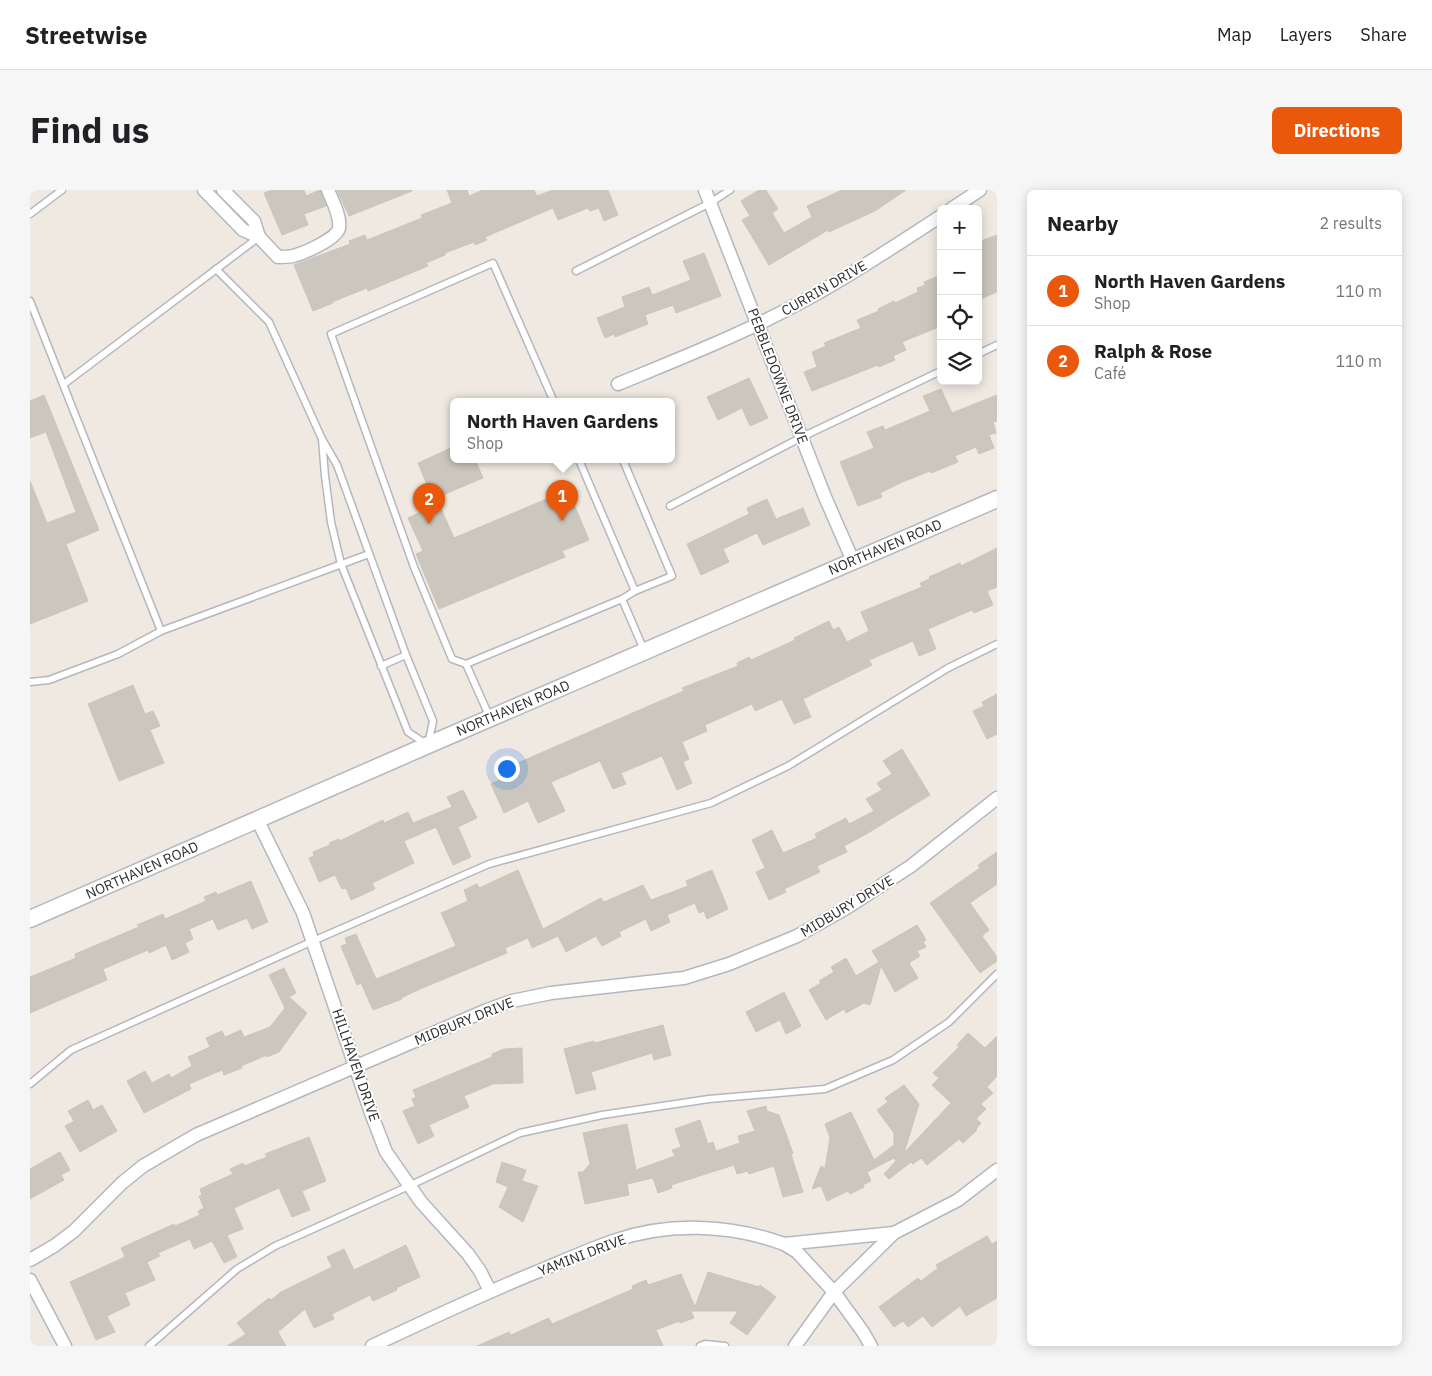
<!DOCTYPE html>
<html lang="en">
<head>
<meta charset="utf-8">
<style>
  body { margin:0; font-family:"IBM Plex Sans",sans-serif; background:#f6f6f6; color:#202124 }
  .controls { position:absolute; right:15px; top:15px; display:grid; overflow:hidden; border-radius:8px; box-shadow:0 2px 12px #0003 }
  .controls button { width:45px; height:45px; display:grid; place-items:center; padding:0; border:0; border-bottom:1px solid #e0e0e0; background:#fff; color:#202124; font:25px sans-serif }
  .you { position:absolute; left:476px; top:578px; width:18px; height:18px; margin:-12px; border:4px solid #fff; border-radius:50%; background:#1a73e8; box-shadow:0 0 0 8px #1a73e833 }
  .badge { display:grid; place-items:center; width:32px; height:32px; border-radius:50%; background:#ea580c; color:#fff; font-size:16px; font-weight:700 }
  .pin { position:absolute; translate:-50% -41px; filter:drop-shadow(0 1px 2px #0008) }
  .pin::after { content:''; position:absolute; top:26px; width:18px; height:15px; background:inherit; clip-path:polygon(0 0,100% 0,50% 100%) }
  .popup { position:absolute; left:420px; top:208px; width:225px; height:65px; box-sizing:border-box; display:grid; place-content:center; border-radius:8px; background:#fff; filter:drop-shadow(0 1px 4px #0005); font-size:16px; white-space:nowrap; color:#757577 }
  .popup b { font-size:19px; color:#202124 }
  .popup::after { content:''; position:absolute; left:50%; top:100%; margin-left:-10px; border:10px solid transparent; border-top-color:#fff }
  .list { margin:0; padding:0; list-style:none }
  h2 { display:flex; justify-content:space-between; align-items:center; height:65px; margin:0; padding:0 20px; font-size:21px }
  h2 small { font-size:16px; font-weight:400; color:#757577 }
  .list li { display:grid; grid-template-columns:32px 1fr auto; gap:15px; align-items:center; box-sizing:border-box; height:70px; padding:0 20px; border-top:1px solid #e0e0e0 }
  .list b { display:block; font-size:19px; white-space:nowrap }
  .list p { margin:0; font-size:16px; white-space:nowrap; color:#757577 }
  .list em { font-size:16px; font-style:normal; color:#757577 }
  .icon { flex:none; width:28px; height:28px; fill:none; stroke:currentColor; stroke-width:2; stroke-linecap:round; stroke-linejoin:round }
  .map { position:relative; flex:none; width:967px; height:1156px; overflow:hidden; border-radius:8px }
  header { display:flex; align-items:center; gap:30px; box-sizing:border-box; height:70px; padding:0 25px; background:#fff; border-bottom:1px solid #e0e0e0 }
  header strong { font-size:24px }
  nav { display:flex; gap:28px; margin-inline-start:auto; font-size:18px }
  .intro { display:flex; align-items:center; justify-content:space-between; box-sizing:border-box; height:120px; padding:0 30px }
  h1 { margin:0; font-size:35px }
  .button { padding:12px 22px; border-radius:8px; background:#ea580c; color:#fff; font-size:18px; font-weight:700 }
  main { display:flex; gap:30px; padding:0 30px }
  aside { flex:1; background:#fff; border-radius:8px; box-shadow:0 2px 12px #0003 }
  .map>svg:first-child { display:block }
</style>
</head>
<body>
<header>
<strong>Streetwise</strong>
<nav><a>Map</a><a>Layers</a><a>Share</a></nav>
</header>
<div class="intro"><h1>Find us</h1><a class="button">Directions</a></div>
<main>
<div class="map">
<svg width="967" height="1156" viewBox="0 0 967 1156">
  <rect width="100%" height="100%" fill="#efe9e1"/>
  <g fill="#cbc7bf" stroke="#cbc5ba">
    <path d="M 241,0 L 274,0 L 276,6 L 290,0 L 296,16 L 274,24 L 278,35 L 252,45 L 234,3 Z"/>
    <path d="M 307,0 L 381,0 L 382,1 L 319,26 Z"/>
    <path d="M 417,0 L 437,0 L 439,6 L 453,0 L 504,0 L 507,6 L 523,0 L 578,0 L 588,25 L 574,31 L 569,18 L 560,21 L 558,18 L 528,30 L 523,18 L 455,47 L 457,50 L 445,55 L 444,52 L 415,63 L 415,65 L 396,73 L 398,76 L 338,101 L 337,98 L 302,112 L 303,113 L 283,121 L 264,75 L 320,54 L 319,51 L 335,45 L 337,50 L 392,28 L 391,25 L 422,13 Z"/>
    <path d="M 729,0 L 736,0 L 748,19 L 742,23 L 754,43 L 782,27 L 777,16 L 812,0 L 876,0 L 845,21 L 799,42 L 798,40 L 739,75 L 712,30 L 720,26 L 711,11 Z"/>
    <path d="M 967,45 L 967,102 L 948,110 L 948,52 Z"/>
    <path d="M 674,63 L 691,106 L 646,123 L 643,115 L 615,125 L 618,134 L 585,147 L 584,144 L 575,148 L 567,128 L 595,117 L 592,107 L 619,97 L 622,105 L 661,90 L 653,71 Z"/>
    <path d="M 911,85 L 911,136 L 872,152 L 876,160 L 863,166 L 865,170 L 849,177 L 848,175 L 782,201 L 774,182 L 787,177 L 782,162 L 796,156 L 794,153 L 831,138 L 827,130 L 849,121 L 848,119 L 864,111 L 865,113 L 888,102 L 887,98 L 895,95 L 894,92 Z"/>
    <path d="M 719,188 L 738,228 L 720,236 L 712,218 L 688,230 L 677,207 Z"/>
    <path d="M 911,199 L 922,223 L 967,205 L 967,231 L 963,232 L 966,243 L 959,245 L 964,258 L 949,264 L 946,257 L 925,266 L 928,272 L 901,283 L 900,281 L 870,293 L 850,303 L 852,307 L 828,316 L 810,272 L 844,258 L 837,242 L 853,236 L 855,240 L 900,221 L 893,206 Z"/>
    <path d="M 14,205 L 69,340 L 36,354 L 58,411 L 0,434 L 0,291 L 17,333 L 46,322 L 16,242 L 0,248 L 0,211 Z"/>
    <path d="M 423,257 L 423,270 L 445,270 L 453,288 L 403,309 L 388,273 Z"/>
    <path d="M 538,300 L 559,350 L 532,361 L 535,367 L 409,419 L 386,364 L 393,361 L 378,328 L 409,314 L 424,348 Z"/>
    <path d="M 737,309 L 746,329 L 773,318 L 780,335 L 733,355 L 727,343 L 693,359 L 699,372 L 671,385 L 657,354 L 719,324 L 717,318 Z"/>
    <path d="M 967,358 L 967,397 L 957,401 L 963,415 L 944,423 L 942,420 L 898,439 L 906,459 L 889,466 L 883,451 L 839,470 L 842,475 L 773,509 L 781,527 L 764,534 L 752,509 L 725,521 L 722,514 L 675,535 L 677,541 L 652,552 L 659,569 L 653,572 L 662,593 L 647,600 L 632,566 L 591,583 L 596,594 L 583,599 L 570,571 L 521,592 L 535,621 L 508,633 L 498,611 L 474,623 L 461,594 L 486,582 L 483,575 L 644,505 L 654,501 L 652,498 L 708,476 L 707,473 L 719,467 L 721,470 L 765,450 L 764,448 L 799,431 L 803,440 L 809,437 L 817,452 L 839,441 L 831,422 L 892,397 L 890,393 L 900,389 L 899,387 L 930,373 L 931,376 Z"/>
    <path d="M 103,495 L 115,524 L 123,521 L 130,536 L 120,540 L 134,573 L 89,591 L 58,514 Z"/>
    <path d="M 967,504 L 967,544 L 957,549 L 943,521 L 954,516 L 952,512 Z"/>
    <path d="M 872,559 L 900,605 L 838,643 L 814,656 L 817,662 L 787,676 L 790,682 L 754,699 L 756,702 L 739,710 L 726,682 L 735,678 L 722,650 L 742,640 L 753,663 L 787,648 L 785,644 L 816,628 L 819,634 L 844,621 L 836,609 L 852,600 L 847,593 L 862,584 L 853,571 Z"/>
    <path d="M 433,600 L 447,628 L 428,637 L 441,667 L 423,675 L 406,637 L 374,651 L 384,673 L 342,693 L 345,699 L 321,710 L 316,698 L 312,699 L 305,685 L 289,692 L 279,668 L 284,666 L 283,662 L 300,655 L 299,653 L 309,649 L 310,651 L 353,630 L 354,633 L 378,622 L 383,633 L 422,617 L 417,607 Z"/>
    <path d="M 967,662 L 967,694 L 940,713 L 959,740 L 952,746 L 967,767 L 967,771 L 950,783 L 900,713 L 950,678 L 948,675 Z"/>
    <path d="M 488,680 L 513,739 L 571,708 L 574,712 L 613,695 L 621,710 L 658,696 L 656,691 L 682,680 L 698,719 L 677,729 L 674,721 L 669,723 L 665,713 L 637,725 L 640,732 L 621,741 L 616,729 L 589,742 L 591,746 L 572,756 L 566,746 L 536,762 L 528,746 L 502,758 L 498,748 L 475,758 L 477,763 L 390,799 L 371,808 L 372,809 L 343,820 L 331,793 L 327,795 L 311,756 L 317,754 L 315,748 L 326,744 L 346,789 L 426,756 L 411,723 L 438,711 L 434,700 L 447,694 L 449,698 Z"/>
    <path d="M 221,691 L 238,732 L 222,739 L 217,728 L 188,740 L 183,729 L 159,739 L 163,749 L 155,753 L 159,762 L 142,770 L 136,755 L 119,763 L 118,760 L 73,779 L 77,790 L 0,823 L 0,787 L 46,768 L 45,764 L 109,737 L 107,735 L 133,724 L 135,729 L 176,711 L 174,707 L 186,702 L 187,705 Z"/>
    <path d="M 887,735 L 896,750 L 893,752 L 896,757 L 887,761 L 890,766 L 879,773 L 888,788 L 865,802 L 851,776 L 840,815 L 834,813 L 816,823 L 814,819 L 796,830 L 779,800 L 791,793 L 789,791 L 804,782 L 801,777 L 816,768 L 826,786 L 849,772 L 842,761 Z"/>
    <path d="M 254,778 L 266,803 L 259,807 L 277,823 L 249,862 L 237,867 L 237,865 L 211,876 L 212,878 L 194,885 L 192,880 L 159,894 L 161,899 L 114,923 L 97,891 L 115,881 L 122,893 L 139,884 L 141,888 L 162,876 L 158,867 L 180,857 L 176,848 L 192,841 L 195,847 L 211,840 L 214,847 L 240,837 L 255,818 L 239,785 Z"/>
    <path d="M 754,802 L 771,836 L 756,844 L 750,830 L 726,842 L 716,822 Z"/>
    <path d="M 633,835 L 641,865 L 624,870 L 622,863 L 561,882 L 566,899 L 546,904 L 534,859 L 564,851 L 565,853 Z"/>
    <path d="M 938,843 L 955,858 L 967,846 L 967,886 L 957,897 L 963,903 L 951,914 L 956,919 L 946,929 L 951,933 L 946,939 L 947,940 L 933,953 L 929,949 L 897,975 L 891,968 L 883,974 L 881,972 L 859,989 L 854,984 L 866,971 L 864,968 L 837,982 L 841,991 L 833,995 L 834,997 L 820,1004 L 818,1001 L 797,1011 L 791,996 L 782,999 L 791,976 L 795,978 L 800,948 L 795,934 L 821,922 L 844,970 L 864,955 L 864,943 L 847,920 L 858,912 L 855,908 L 874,895 L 889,914 L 874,963 L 921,913 L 902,895 L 909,888 L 903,883 L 929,857 L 927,855 Z"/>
    <path d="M 492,858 L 493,893 L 463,894 L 434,906 L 439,917 L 399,935 L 404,946 L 388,954 L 373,921 L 385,916 L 382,909 L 386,907 L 383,900 L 462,867 L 462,864 L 474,859 Z"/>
    <path d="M 58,910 L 63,920 L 72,915 L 87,941 L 50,962 L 35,936 L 44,931 L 38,921 Z"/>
    <path d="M 736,916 L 737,921 L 749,925 L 763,963 L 761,964 L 773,1002 L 753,1007 L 744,976 L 719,984 L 718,981 L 707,984 L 704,975 L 641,995 L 642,998 L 628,1003 L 623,988 L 597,994 L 599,1005 L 555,1014 L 548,982 L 553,982 L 560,974 L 553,943 L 597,934 L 606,980 L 645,966 L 642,960 L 651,957 L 645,939 L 670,930 L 678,954 L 683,952 L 686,961 L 710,953 L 708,946 L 725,941 L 717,921 Z"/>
    <path d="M 279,947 L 296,991 L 272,1001 L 280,1020 L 262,1027 L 249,998 L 204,1018 L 213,1039 L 197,1045 L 207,1067 L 194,1073 L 182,1051 L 164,1059 L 160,1049 L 128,1063 L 130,1066 L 117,1072 L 125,1090 L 95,1103 L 100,1115 L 77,1126 L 85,1142 L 66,1150 L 40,1092 L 95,1067 L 91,1058 L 144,1034 L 145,1036 L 170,1025 L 168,1021 L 174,1018 L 169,1006 L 172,1005 L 170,999 L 203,984 L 200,979 L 213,973 L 214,976 L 237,967 L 235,964 Z"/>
    <path d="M 30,962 L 40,980 L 31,985 L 34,990 L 0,1009 L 0,979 Z"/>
    <path d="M 472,972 L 496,980 L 492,991 L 508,996 L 493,1032 L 469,1017 L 478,997 L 466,992 Z"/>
    <path d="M 957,1046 L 962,1054 L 967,1051 L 967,1108 L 936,1126 L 930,1116 L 902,1137 L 893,1126 L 878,1137 L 873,1131 L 864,1137 L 849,1117 L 888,1088 L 891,1091 L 908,1078 L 906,1075 Z"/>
    <path d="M 376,1055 L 390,1087 L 366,1098 L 367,1100 L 343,1111 L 340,1105 L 302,1124 L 304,1129 L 284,1138 L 275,1119 L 248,1142 L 256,1156 L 197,1156 L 216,1144 L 207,1133 L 239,1108 L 241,1110 L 251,1102 L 302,1077 L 297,1067 L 314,1059 L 324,1080 Z"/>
    <path d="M 678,1082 L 729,1097 L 730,1095 L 746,1107 L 717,1145 L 700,1133 L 708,1121 L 661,1121 L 664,1128 L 650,1133 L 649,1131 L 626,1140 L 633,1156 L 447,1156 L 479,1142 L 481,1145 L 519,1128 L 522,1134 L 603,1099 L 602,1096 L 616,1090 L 618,1095 L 651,1084 L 665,1117 Z"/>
  </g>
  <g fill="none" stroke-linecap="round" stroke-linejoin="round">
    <defs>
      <g id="service">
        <path d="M 0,24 L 32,0"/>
        <path d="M 186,79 L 239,132 L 292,249 L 307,275 L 376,465 L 403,531 L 398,555 L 378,542 L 311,374 L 301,332 L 295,286 L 292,249"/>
        <path d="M 546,81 L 680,13 L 700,0"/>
        <path d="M 0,111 L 131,441"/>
        <path d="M 948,164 L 967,155"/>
        <path d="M 34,194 L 229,47"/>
        <path d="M 549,270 L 605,401 L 642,386 L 593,270"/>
        <path d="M 640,316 L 772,247 L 911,181"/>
        <path d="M 592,409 L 605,401"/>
        <path d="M 436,474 L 422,469 L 384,377 L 301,144 L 463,73 L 524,212"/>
        <path d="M 351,476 L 376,465"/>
        <path d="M 0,492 L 19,490 L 88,464 L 131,441 L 339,364"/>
        <path d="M 460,528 L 436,474 L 592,409 L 614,460"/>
        <path d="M 0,894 L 41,860 L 283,751 L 459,674 L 681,613 L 758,576 L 918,478 L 967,454"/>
        <path d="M 119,1156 L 207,1079 L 245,1056 L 379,996 L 490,943 L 572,925 L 679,909 L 795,899 L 863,870 L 919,832 L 967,784"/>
        <path d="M 670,1156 L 675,1154 L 695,1156"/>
      </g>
      <g id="minor">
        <path d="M 174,0 L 213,40 L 229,47 L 248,67 C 253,67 258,67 263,66 C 274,63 307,49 309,38 C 311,26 302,10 298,0"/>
        <path d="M 193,0 L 224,31 L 229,47"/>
        <path d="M 675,0 L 795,307 L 823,371"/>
        <path d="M 921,19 L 950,0"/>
        <path d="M 588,194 C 651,168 715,143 775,110 C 822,85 866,55 911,26"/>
        <path d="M 227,629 L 273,723 L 341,923 L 356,962 L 391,1012 L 438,1064 L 450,1081 L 460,1101"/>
        <path d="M 754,1054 L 767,1062 L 804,1102 L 833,1142 L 841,1156"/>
        <path d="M 0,1070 L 24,1056 L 44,1041 L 92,993 L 113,976 L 166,945 L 457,820 L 482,811 L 521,803 L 654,788 L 699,774 L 767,746 L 818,717 L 881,676 L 967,608"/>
        <path d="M 0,1090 L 35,1156"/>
        <path d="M 342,1156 C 397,1130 452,1104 509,1081 C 533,1071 558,1060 583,1051 C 638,1032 699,1034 754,1054 L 864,1043"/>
        <path d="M 765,1156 L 804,1102 L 864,1043 L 928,1010 L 967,980"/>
      </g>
      <path id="tertiary" d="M 0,729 L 398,555 L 967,309"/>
    </defs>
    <use href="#service" stroke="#b4b7c1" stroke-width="9"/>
    <use href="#minor" stroke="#b4b7c1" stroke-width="15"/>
    <use href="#tertiary" stroke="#b4b7c1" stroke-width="19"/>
    <use href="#service" stroke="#fff" stroke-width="6"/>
    <use href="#minor" stroke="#fff" stroke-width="12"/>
    <use href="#tertiary" stroke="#fff" stroke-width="16"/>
  </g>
  <g text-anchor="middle" stroke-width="4" stroke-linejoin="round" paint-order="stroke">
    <g font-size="14" fill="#2e2e2e" stroke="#fff">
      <text transform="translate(794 98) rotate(-30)" y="5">CURRIN DRIVE</text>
      <text transform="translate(748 186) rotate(69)" y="5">PEBBLEDOWNE DRIVE</text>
      <text transform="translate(855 357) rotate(-23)" y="5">NORTHAVEN ROAD</text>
      <text transform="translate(483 518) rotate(-23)" y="5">NORTHAVEN ROAD</text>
      <text transform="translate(112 680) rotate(-24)" y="5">NORTHAVEN ROAD</text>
      <text transform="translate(817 716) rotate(-31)" y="5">MIDBURY DRIVE</text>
      <text transform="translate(434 831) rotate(-22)" y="5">MIDBURY DRIVE</text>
      <text transform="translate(326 875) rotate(71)" y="5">HILLHAVEN DRIVE</text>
      <text transform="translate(552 1065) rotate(-21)" y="5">YAMINI DRIVE</text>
    </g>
  </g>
</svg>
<div class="controls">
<button>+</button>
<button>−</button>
<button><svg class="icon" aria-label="locate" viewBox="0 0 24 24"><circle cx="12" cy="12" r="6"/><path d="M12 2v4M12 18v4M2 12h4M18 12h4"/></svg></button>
<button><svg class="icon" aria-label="layers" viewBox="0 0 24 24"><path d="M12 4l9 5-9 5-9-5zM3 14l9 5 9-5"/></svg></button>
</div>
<div class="you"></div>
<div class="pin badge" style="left:532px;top:331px">1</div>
<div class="popup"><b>North Haven Gardens</b>Shop</div>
<div class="pin badge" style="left:399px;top:334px">2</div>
</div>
<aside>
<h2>Nearby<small>2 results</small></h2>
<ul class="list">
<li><span class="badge">1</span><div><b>North Haven Gardens</b><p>Shop</p></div><em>110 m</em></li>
<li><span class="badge">2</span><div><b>Ralph &amp; Rose</b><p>Café</p></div><em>110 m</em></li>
</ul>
</aside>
</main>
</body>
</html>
